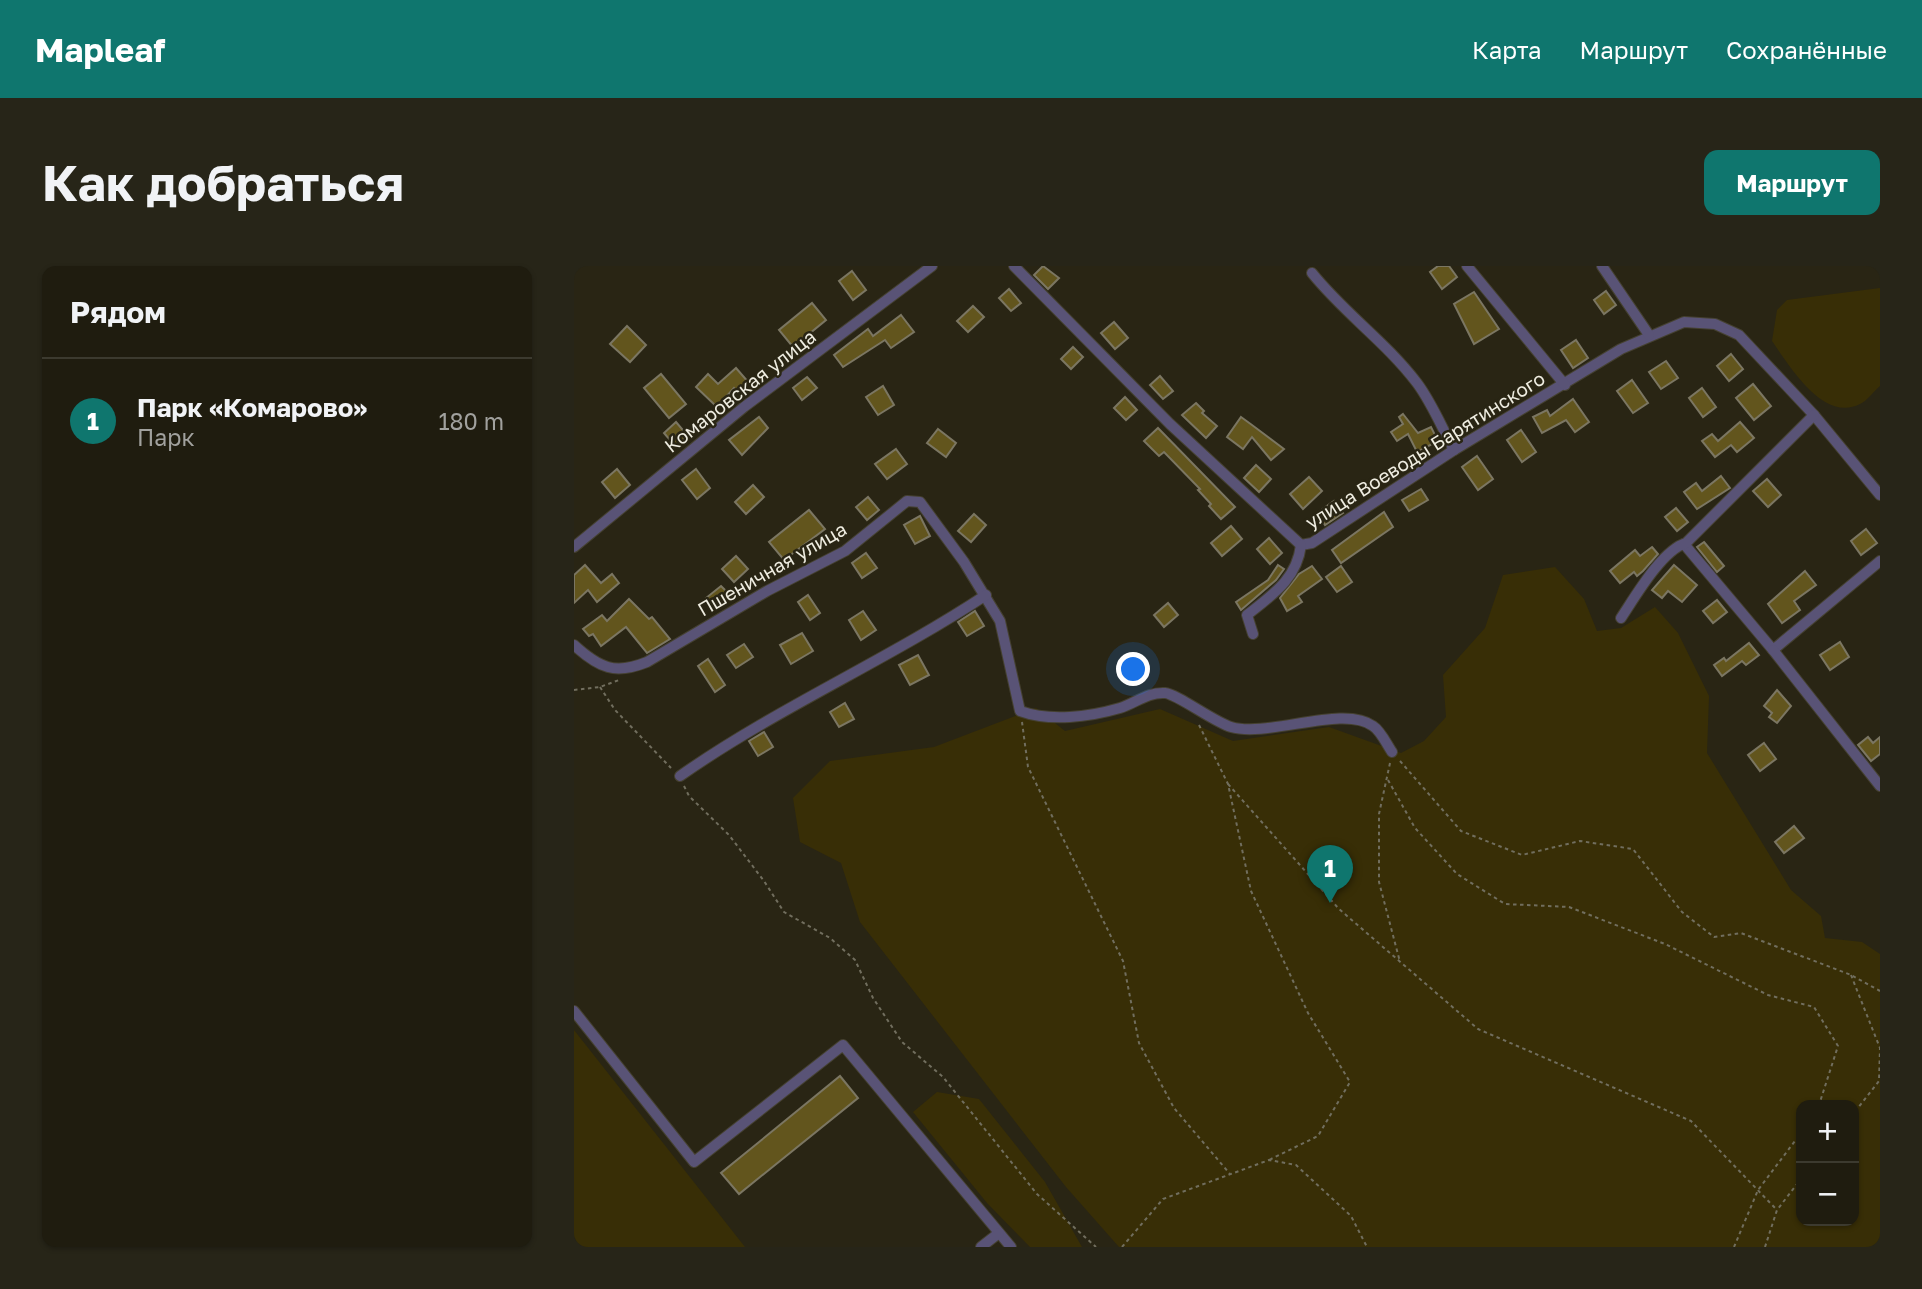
<!DOCTYPE html>
<html lang="ru">
<head>
<meta charset="utf-8">
<style>
  body { margin:0; font-family:"Golos Text",sans-serif; background:#272518; color:#f1f3f6 }
  .controls { position:absolute; right:21px; bottom:21px; display:grid; overflow:hidden; border-radius:14px; box-shadow:0 2px 5px #0004 }
  .controls button { width:63px; height:63px; display:grid; place-items:center; padding:0; border:0; border-bottom:2px solid #3c3a2f; background:#1f1c0f; color:#f1f3f6; font:35px sans-serif }
  .you { position:absolute; left:560px; top:404px; width:24px; height:24px; margin:-18px; border:5px solid #fff; border-radius:50%; background:#1a73e8; box-shadow:0 0 0 10px #1a73e833 }
  .badge { display:grid; place-items:center; width:46px; height:46px; border-radius:50%; background:#0f766e; color:#fff; font-size:23px; font-weight:700 }
  .pin { position:absolute; translate:-50% -58px; filter:drop-shadow(0 2px 4px #0008) }
  .pin::after { content:''; position:absolute; top:37px; width:24px; height:21px; background:inherit; clip-path:polygon(0 0,100% 0,50% 100%) }
  .list { margin:0; padding:0; list-style:none }
  h2 { display:flex; justify-content:space-between; align-items:center; height:91px; margin:0; padding:0 28px; font-size:30px }
  h2 small { font-size:23px; font-weight:400; color:#a1a19e }
  .list li { display:grid; grid-template-columns:46px 1fr auto; gap:21px; align-items:center; box-sizing:border-box; height:126px; padding:0 28px; border-top:2px solid #3c3a2f }
  .list b { display:block; font-size:26px; white-space:nowrap }
  .list p { margin:0; font-size:23px; white-space:nowrap; color:#a1a19e }
  .list em { font-size:23px; font-style:normal; color:#a1a19e }
  .map { position:relative; flex:none; width:1306px; height:981px; overflow:hidden; border-radius:14px }
  header { display:flex; align-items:center; gap:42px; box-sizing:border-box; height:98px; padding:0 35px; background:#0f766e; color:#fff }
  header strong { font-size:33px }
  nav { display:flex; gap:38px; margin-inline-start:auto; font-size:24px }
  .intro { display:flex; align-items:center; justify-content:space-between; box-sizing:border-box; height:168px; padding:0 42px }
  h1 { margin:0; font-size:49px }
  .button { padding:18px 32px; border-radius:14px; background:#0f766e; color:#fff; font-size:24px; font-weight:700 }
  main { display:flex; gap:42px; padding:0 42px }
  aside { flex:1; background:#1f1c0f; border-radius:14px; box-shadow:0 2px 5px #0004 }
  .map>svg:first-child { display:block }
</style>
</head>
<body>
<header>
<strong>Mapleaf</strong>
<nav><a>Карта</a><a>Маршрут</a><a>Сохранённые</a></nav>
</header>
<div class="intro"><h1>Как добраться</h1><a class="button">Маршрут</a></div>
<main>
<aside>
<h2>Рядом<small></small></h2>
<ul class="list">
<li><span class="badge">1</span><div><b>Парк «Комарово»</b><p>Парк</p></div><em>180 m</em></li>
</ul>
</aside>
<div class="map">
<svg width="1306" height="981" viewBox="0 0 1306 981">
  <rect width="100%" height="100%" fill="#292514"/>
  <g fill="#382e06" fill-rule="evenodd">
    <path d="M 1306,22 L 1306,120 C 1300,125 1293,135 1286,138 C 1249,157 1215,99 1198,75 L 1203,44 L 1213,34 Z"/>
    <path d="M 981,301 L 1010,333 L 1023,365 L 1047,362 L 1081,341 L 1104,367 L 1135,430 L 1133,487 L 1217,624 L 1247,650 L 1251,672 L 1288,676 L 1306,688 L 1306,981 L 545,981 L 492,921 L 286,656 L 267,597 L 226,576 L 219,532 L 256,495 L 360,481 L 462,442 L 491,465 L 586,443 L 659,475 L 755,461 L 827,487 L 850,475 L 872,451 L 869,409 L 911,362 L 929,309 ZM 1227,839 L 1280,839 L 1280,955 L 1227,955 Z"/>
    <path d="M 0,764 L 171,981 L 0,981 Z"/>
    <path d="M 363,826 L 405,833 L 471,916 L 508,981 L 456,981 L 413,937 L 339,846 Z"/>
  </g>
  <g fill="#62551d" stroke="#7b7662" stroke-width="2">
    <path d="M 469,0 L 485,12 L 474,23 L 460,9 Z"/>
    <path d="M 864,0 L 875,0 L 883,11 L 868,23 L 856,6 Z"/>
    <path d="M 278,5 L 292,24 L 279,34 L 265,15 Z"/>
    <path d="M 435,23 L 447,37 L 437,45 L 425,32 Z"/>
    <path d="M 1032,25 L 1042,39 L 1030,48 L 1020,34 Z"/>
    <path d="M 900,26 L 925,63 L 900,78 L 880,38 Z"/>
    <path d="M 238,37 L 252,54 L 219,81 L 205,64 Z"/>
    <path d="M 399,40 L 410,51 L 394,66 L 383,55 Z"/>
    <path d="M 327,49 L 340,66 L 317,82 L 311,74 L 269,101 L 260,89 L 294,63 L 299,70 Z"/>
    <path d="M 540,56 L 554,72 L 541,83 L 527,67 Z"/>
    <path d="M 53,60 L 72,79 L 56,96 L 36,78 Z"/>
    <path d="M 1002,74 L 1014,92 L 999,102 L 987,84 Z"/>
    <path d="M 499,81 L 509,91 L 497,103 L 487,93 Z"/>
    <path d="M 1157,88 L 1169,103 L 1155,115 L 1143,100 Z"/>
    <path d="M 1092,95 L 1104,112 L 1087,123 L 1075,106 Z"/>
    <path d="M 162,102 L 175,117 L 164,126 L 160,122 L 143,141 L 122,121 L 134,108 L 144,118 Z"/>
    <path d="M 87,108 L 112,138 L 95,152 L 70,122 Z"/>
    <path d="M 586,110 L 599,125 L 589,133 L 576,119 Z"/>
    <path d="M 233,111 L 243,122 L 228,134 L 219,122 Z"/>
    <path d="M 1058,114 L 1074,137 L 1059,147 L 1043,125 Z"/>
    <path d="M 1179,118 L 1197,140 L 1180,154 L 1162,132 Z"/>
    <path d="M 309,120 L 320,139 L 304,149 L 292,131 Z"/>
    <path d="M 1128,122 L 1142,141 L 1129,151 L 1115,132 Z"/>
    <path d="M 551,131 L 563,144 L 552,154 L 540,142 Z"/>
    <path d="M 999,133 L 1015,156 L 1001,166 L 992,154 L 968,167 L 959,151 L 973,144 L 976,150 Z"/>
    <path d="M 622,137 L 630,145 L 628,147 L 643,160 L 632,172 L 608,149 Z"/>
    <path d="M 829,148 L 844,167 L 857,161 L 864,175 L 843,186 L 834,168 L 823,175 L 817,166 L 829,158 L 825,151 Z"/>
    <path d="M 185,151 L 194,162 L 168,189 L 155,174 Z"/>
    <path d="M 667,151 L 678,159 L 710,183 L 697,194 L 678,171 L 669,183 L 653,171 Z"/>
    <path d="M 102,156 L 114,170 L 101,180 L 90,167 Z"/>
    <path d="M 1166,156 L 1180,172 L 1163,186 L 1157,179 L 1141,191 L 1128,175 L 1138,168 L 1144,175 Z"/>
    <path d="M 584,162 L 661,241 L 647,253 L 635,240 L 637,238 L 624,224 L 626,223 L 590,186 L 585,190 L 570,175 Z"/>
    <path d="M 364,163 L 382,177 L 372,191 L 353,177 Z"/>
    <path d="M 947,164 L 962,186 L 948,196 L 933,174 Z"/>
    <path d="M 322,183 L 333,198 L 313,213 L 301,198 Z"/>
    <path d="M 903,190 L 919,213 L 904,224 L 888,201 Z"/>
    <path d="M 682,199 L 697,213 L 685,226 L 670,212 Z"/>
    <path d="M 43,203 L 56,219 L 41,232 L 28,216 Z"/>
    <path d="M 122,203 L 136,222 L 123,233 L 108,214 Z"/>
    <path d="M 1147,210 L 1156,222 L 1123,243 L 1110,226 L 1122,217 L 1128,225 Z"/>
    <path d="M 735,211 L 748,225 L 729,243 L 716,228 Z"/>
    <path d="M 1193,213 L 1207,229 L 1194,241 L 1179,225 Z"/>
    <path d="M 179,219 L 190,231 L 172,248 L 161,236 Z"/>
    <path d="M 847,223 L 854,234 L 835,245 L 828,234 Z"/>
    <path d="M 294,231 L 305,244 L 293,254 L 282,241 Z"/>
    <path d="M 760,235 L 769,247 L 751,259 L 743,247 Z"/>
    <path d="M 1102,242 L 1114,256 L 1103,265 L 1091,251 Z"/>
    <path d="M 235,244 L 251,263 L 210,294 L 195,276 Z"/>
    <path d="M 810,246 L 819,261 L 767,297 L 758,284 Z"/>
    <path d="M 400,248 L 412,259 L 397,276 L 384,265 Z"/>
    <path d="M 346,250 L 356,270 L 341,278 L 330,259 Z"/>
    <path d="M 657,260 L 668,273 L 648,290 L 637,277 Z"/>
    <path d="M 1292,263 L 1303,277 L 1287,289 L 1277,275 Z"/>
    <path d="M 695,272 L 708,287 L 696,298 L 683,283 Z"/>
    <path d="M 1130,276 L 1150,300 L 1143,306 L 1123,281 Z"/>
    <path d="M 1078,281 L 1084,288 L 1069,305 L 1063,310 L 1060,306 L 1046,317 L 1036,305 L 1061,284 L 1066,290 Z"/>
    <path d="M 292,287 L 303,302 L 288,312 L 278,297 Z"/>
    <path d="M 162,290 L 174,303 L 160,316 L 148,303 Z"/>
    <path d="M 11,299 L 27,317 L 38,308 L 45,317 L 23,336 L 14,324 L 0,337 L 0,309 Z"/>
    <path d="M 704,299 L 710,303 L 702,314 L 667,344 L 662,336 L 694,314 Z"/>
    <path d="M 1100,299 L 1123,319 L 1108,336 L 1094,325 L 1088,332 L 1078,324 Z"/>
    <path d="M 738,300 L 748,313 L 724,330 L 728,336 L 713,345 L 706,332 L 725,308 Z"/>
    <path d="M 767,300 L 778,316 L 763,326 L 752,311 Z"/>
    <path d="M 1231,305 L 1242,319 L 1220,335 L 1226,344 L 1208,357 L 1194,338 Z"/>
    <path d="M 147,320 L 156,329 L 141,342 L 132,332 Z"/>
    <path d="M 234,329 L 246,347 L 236,354 L 224,336 Z"/>
    <path d="M 55,333 L 75,353 L 78,351 L 96,373 L 73,387 L 52,361 L 27,380 L 19,368 L 15,370 L 9,363 L 28,349 L 33,355 Z"/>
    <path d="M 1143,334 L 1153,346 L 1139,357 L 1129,345 Z"/>
    <path d="M 594,337 L 604,349 L 590,361 L 580,349 Z"/>
    <path d="M 289,345 L 302,364 L 287,374 L 275,354 Z"/>
    <path d="M 401,345 L 410,360 L 393,370 L 384,356 Z"/>
    <path d="M 228,367 L 239,385 L 217,398 L 206,379 Z"/>
    <path d="M 1266,376 L 1275,391 L 1256,404 L 1246,389 Z"/>
    <path d="M 1175,377 L 1185,389 L 1172,399 L 1168,395 L 1148,410 L 1140,399 L 1150,392 L 1152,395 Z"/>
    <path d="M 170,378 L 179,391 L 162,402 L 153,389 Z"/>
    <path d="M 344,389 L 355,409 L 336,419 L 325,399 Z"/>
    <path d="M 134,393 L 151,419 L 141,426 L 124,400 Z"/>
    <path d="M 1203,424 L 1217,440 L 1203,457 L 1195,451 L 1198,447 L 1190,440 Z"/>
    <path d="M 271,437 L 280,453 L 265,461 L 256,446 Z"/>
    <path d="M 190,466 L 199,481 L 184,490 L 175,475 Z"/>
    <path d="M 1294,471 L 1299,477 L 1306,471 L 1306,488 L 1297,495 L 1284,479 Z"/>
    <path d="M 1190,477 L 1202,493 L 1186,505 L 1174,489 Z"/>
    <path d="M 1220,560 L 1230,572 L 1210,587 L 1201,576 Z"/>
    <path d="M 266,810 L 284,832 L 165,928 L 147,907 Z"/>
  </g>
  <g fill="none" stroke-linecap="round" stroke-linejoin="round">
    <defs>
      <g id="minor">
        <path d="M 440,0 L 596,158 L 727,279 L 738,277 L 880,184 L 1047,83 L 1110,56 L 1141,58 L 1165,69 L 1240,149 L 1306,229"/>
        <path d="M 893,0 L 991,119"/>
        <path d="M 1028,0 L 1075,69"/>
        <path d="M 738,7 C 770,47 812,76 843,117 C 858,137 868,162 880,184"/>
        <path d="M 1110,278 L 1199,384 L 1306,295"/>
        <path d="M 0,281 L 170,141 L 358,0"/>
        <path d="M 1047,352 C 1061,331 1088,284 1112,277 L 1240,149"/>
        <path d="M 679,368 L 673,349 C 698,329 723,313 727,279"/>
        <path d="M 0,379 C 25,402 41,409 73,396 L 193,325 L 271,285 L 333,235 L 346,236 L 390,296 L 426,355 L 446,445 C 476,456 515,451 546,442 C 562,437 573,426 591,427 C 603,428 640,456 657,461 C 694,472 770,438 799,460 C 807,465 813,479 818,486"/>
        <path d="M 1199,384 L 1306,520"/>
        <path d="M 106,510 C 203,442 312,395 412,329"/>
        <path d="M 0,745 L 120,896 L 269,779 L 437,981"/>
        <path d="M 407,981 L 425,967"/>
      </g>
    </defs>
    <use href="#minor" stroke="#454131" stroke-width="12"/>
    <g stroke="#716e5e" stroke-width="2" stroke-dasharray="3.5 3.5" stroke-linecap="butt">
      <path d="M 26,421 L 41,444 L 97,502"/>
      <path d="M 0,424 L 26,421 L 45,414"/>
      <path d="M 448,456 L 454,501 L 549,695 L 565,777 L 600,842 L 656,908"/>
      <path d="M 625,459 L 654,518 L 677,625 L 734,747 L 776,816 L 744,870 L 695,894"/>
      <path d="M 826,495 L 887,565 L 948,589 L 1006,575 L 1059,583 L 1108,646 L 1140,671 L 1167,667 L 1277,709 L 1306,725"/>
      <path d="M 816,497 L 805,548 L 805,616 L 826,696"/>
      <path d="M 814,514 L 841,562 L 883,608 L 931,638 L 995,641 L 1091,678 L 1194,729 L 1240,741 L 1264,780 L 1245,839"/>
      <path d="M 654,518 L 765,643 L 904,763 L 1117,855 L 1203,944"/>
      <path d="M 110,520 L 115,530 L 155,569 L 190,615 L 210,646 L 256,672 L 281,694 L 299,732 L 328,776 L 369,811 L 463,928 L 522,981"/>
      <path d="M 1277,709 L 1306,782 L 1305,815 L 1280,847"/>
      <path d="M 548,981 L 589,933 L 695,894 L 722,899 L 777,950 L 793,981"/>
      <path d="M 1160,981 L 1184,924 L 1227,867"/>
      <path d="M 1191,981 L 1203,944 L 1227,913"/>
    </g>
    <use href="#minor" stroke="#595376" stroke-width="10"/>
  </g>
  <g text-anchor="middle" stroke-width="5" stroke-linejoin="round" paint-order="stroke">
    <g font-size="19" fill="#efede1" stroke="#292514">
      <text transform="translate(166 125) rotate(-38)" y="7">Комаровская улица</text>
      <text transform="translate(851 184) rotate(-32)" y="7">улица Воеводы Барятинского</text>
      <text transform="translate(198 303) rotate(-30)" y="7">Пшеничная улица</text>
    </g>
  </g>
</svg>
<div class="controls">
<button>+</button>
<button>−</button>
</div>
<div class="you"></div>
<div class="pin badge" style="left:756px;top:637px">1</div>
</div>
</main>
</body>
</html>
